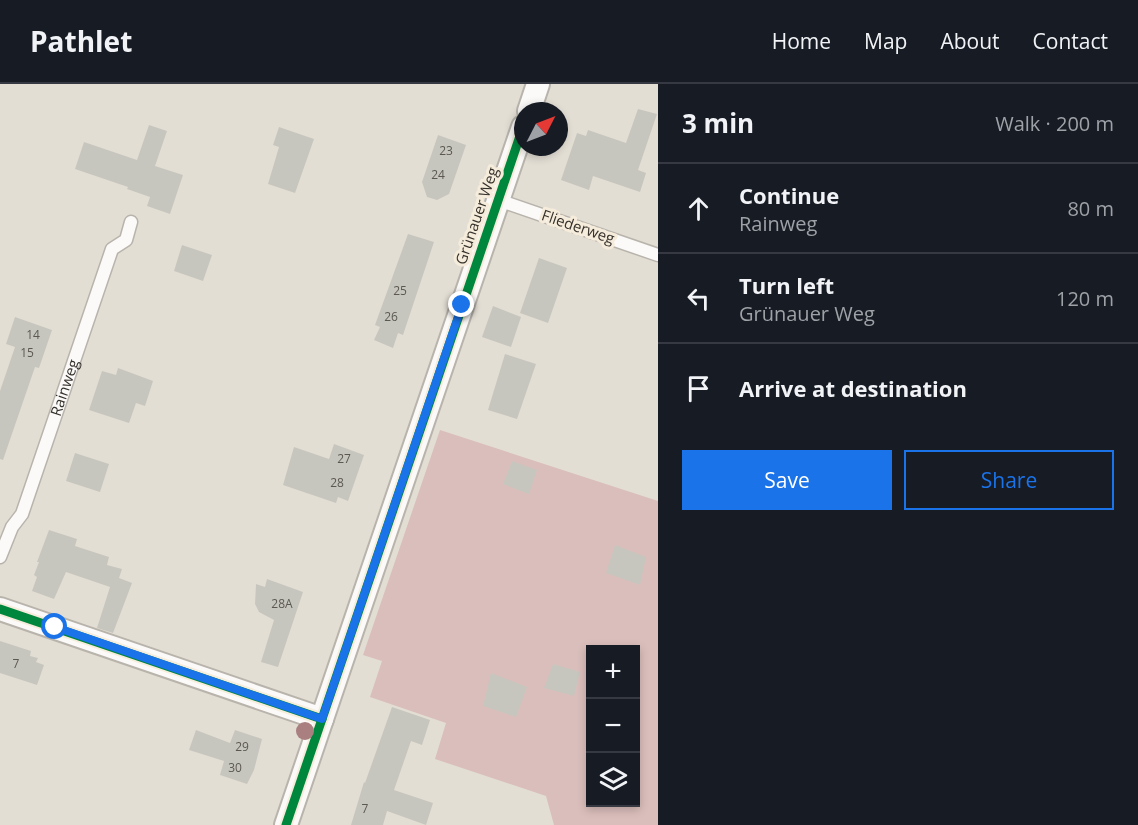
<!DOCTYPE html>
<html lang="en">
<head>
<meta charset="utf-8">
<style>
  body { margin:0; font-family:"Open Sans",sans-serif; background:#242831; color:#f1f3f6 }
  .controls { position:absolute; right:18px; bottom:18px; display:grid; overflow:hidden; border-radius:0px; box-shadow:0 3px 9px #0003 }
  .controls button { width:54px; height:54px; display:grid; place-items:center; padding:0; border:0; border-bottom:2px solid #363941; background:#171b24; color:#f1f3f6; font:30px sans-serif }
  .compass { position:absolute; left:514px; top:18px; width:54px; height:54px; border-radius:50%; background:#171b24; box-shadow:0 3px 9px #0003; rotate:48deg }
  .stop { position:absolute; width:18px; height:18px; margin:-14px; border:4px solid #1a73e8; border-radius:50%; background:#fff }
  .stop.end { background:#1a73e8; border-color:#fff; box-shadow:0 2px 6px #0008 }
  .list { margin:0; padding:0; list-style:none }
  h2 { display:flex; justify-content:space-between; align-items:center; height:78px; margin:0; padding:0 24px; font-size:26px }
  h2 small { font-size:20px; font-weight:400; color:#9ea1a6 }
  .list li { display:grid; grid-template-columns:39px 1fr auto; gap:18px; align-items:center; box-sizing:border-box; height:90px; padding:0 24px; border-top:2px solid #363941 }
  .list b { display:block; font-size:22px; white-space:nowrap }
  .list p { margin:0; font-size:20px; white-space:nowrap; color:#9ea1a6 }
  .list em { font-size:20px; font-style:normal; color:#9ea1a6 }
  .actions { display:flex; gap:12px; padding:18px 24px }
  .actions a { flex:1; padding:14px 0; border:2px solid #1a73e8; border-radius:0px; text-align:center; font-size:21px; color:#1a73e8 }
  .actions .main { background:#1a73e8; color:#fff }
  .icon { flex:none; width:33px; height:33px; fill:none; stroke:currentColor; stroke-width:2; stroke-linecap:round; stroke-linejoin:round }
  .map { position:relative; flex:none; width:658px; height:741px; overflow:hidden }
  header { display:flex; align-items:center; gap:36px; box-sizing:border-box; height:84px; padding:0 30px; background:#171b24; border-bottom:2px solid #363941 }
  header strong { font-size:28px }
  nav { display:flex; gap:33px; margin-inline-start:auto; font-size:21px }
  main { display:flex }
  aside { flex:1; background:#171b24 }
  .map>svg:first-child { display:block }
</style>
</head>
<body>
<header>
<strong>Pathlet</strong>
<nav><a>Home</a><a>Map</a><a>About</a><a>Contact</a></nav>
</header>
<main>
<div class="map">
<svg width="658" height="741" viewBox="0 0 658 741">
  <rect width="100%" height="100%" fill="#e3ded4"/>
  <path fill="#dabebb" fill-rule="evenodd" d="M 440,346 L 658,417 L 658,741 L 554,741 L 546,712 L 435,675 L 446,639 L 370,613 L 382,577 L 363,571 ZM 590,566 L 636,566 L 636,718 L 590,718 Z"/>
  <g fill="#c7c6be">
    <path d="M 638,25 L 657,30 L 638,86 L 646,89 L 640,108 L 593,92 L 589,106 L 561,96 L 577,49 L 586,52 L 588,46 L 626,59 Z"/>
    <path d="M 149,41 L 167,47 L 155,82 L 183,91 L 170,130 L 147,122 L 150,113 L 127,105 L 128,103 L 75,85 L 84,58 L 137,76 Z"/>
    <path d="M 279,43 L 314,55 L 295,109 L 268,100 L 279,63 L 273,61 Z"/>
    <path d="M 438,51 L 466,61 L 449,110 L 437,116 L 427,113 L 422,98 Z"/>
    <path d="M 408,150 L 434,158 L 403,251 L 398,249 L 393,264 L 374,256 L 380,243 L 375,241 Z"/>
    <path d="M 182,161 L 212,171 L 203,197 L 174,187 Z"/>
    <path d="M 539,174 L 567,184 L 548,239 L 520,229 Z"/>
    <path d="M 493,222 L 521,233 L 511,263 L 482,253 Z"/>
    <path d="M 15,233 L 52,246 L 39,284 L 35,283 L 3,376 L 0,375 L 0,307 L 15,263 L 6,260 Z"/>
    <path d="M 505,270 L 536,280 L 517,335 L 488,326 Z"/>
    <path d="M 118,284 L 153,297 L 145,322 L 136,319 L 129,339 L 89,326 L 102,287 L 116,291 Z"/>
    <path d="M 334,360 L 364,371 L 348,417 L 338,413 L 336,419 L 283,401 L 294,363 L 329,375 Z"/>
    <path d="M 75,369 L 109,380 L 100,408 L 66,397 Z"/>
    <path d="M 512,377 L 537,386 L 529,410 L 503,400 Z"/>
    <path d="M 49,446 L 77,455 L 75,462 L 109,473 L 107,481 L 122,485 L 119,494 L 132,499 L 113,549 L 97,544 L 110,503 L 66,488 L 54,515 L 32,507 L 37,493 L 34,491 L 39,478 L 37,478 Z"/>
    <path d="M 615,461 L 646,473 L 640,501 L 606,489 Z"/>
    <path d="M 267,495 L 303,508 L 278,583 L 261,578 L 274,536 L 259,528 L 255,520 L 256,500 L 265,503 Z"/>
    <path d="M 0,557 L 31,567 L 30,572 L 38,574 L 36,578 L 44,581 L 37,601 L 0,589 Z"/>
    <path d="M 553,580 L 580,588 L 574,612 L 544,604 Z"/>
    <path d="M 491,589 L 527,603 L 516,633 L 483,622 Z"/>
    <path d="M 392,623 L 430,636 L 422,661 L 411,657 L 394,706 L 433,719 L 426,741 L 387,727 L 383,741 L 351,741 L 364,698 L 365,699 Z"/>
    <path d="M 196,646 L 230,659 L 235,646 L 262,655 L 254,686 L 247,700 L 220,691 L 224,677 L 189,666 Z"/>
  </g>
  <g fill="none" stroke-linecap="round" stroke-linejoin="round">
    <defs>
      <g id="lane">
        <path d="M 498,116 L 658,171"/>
        <path id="s1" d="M 0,473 L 12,443 L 22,430 L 112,165 L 126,156 L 131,138"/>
      </g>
      <g id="street">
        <path d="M 529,27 L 538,0"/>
        <path d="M 0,525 L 322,635"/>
        <path d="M 286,741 L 523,43"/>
      </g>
    </defs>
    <use href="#lane" stroke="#b8b4ac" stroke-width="15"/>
    <use href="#street" stroke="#b8b4ac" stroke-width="26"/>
    <use href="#lane" stroke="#fbfaf9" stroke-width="12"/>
    <use href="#street" stroke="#fbfaf9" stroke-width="22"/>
    <defs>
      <g id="cycleway">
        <path d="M 0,525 L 322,635"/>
        <path d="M 286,741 L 523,43"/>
      </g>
    </defs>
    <use href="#cycleway" stroke="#f6ecdb" stroke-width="13"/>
    <use href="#cycleway" stroke="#00873e" stroke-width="9"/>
  </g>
  <circle fill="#a97f80" cx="305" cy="647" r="9"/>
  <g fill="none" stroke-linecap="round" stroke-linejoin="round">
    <path stroke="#1a73e8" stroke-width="8" d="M 55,543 L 322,635 L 462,221"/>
  </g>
  <g text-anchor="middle" stroke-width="6" stroke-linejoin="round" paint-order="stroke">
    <g font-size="12" fill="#5b5851">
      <text x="446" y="71">23</text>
      <text x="438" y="95">24</text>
      <text x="400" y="211">25</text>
      <text x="391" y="237">26</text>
      <text x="33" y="255">14</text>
      <text x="27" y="273">15</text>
      <text x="344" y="379">27</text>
      <text x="337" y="403">28</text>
      <text x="282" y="524">28A</text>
      <text x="16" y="584">7</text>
      <text x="242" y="667">29</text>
      <text x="235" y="688">30</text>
      <text x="365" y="729">7</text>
    </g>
    <g font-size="15" fill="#36322c" stroke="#f6ecdb">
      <text transform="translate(477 132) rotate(-71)" y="5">Grünauer Weg</text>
      <text transform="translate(578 143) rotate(19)" y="5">Fliederweg</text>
      <text dy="5" stroke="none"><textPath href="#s1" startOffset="182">Rainweg</textPath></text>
    </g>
  </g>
</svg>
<div class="controls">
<button>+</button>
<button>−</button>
<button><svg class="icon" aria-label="layers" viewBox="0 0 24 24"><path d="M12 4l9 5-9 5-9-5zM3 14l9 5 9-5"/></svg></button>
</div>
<svg class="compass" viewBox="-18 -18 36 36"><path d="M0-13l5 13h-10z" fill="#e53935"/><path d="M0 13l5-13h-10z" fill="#9ea1a6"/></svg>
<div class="stop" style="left:55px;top:543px"></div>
<div class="stop end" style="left:462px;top:221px"></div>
</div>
<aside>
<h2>3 min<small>Walk · 200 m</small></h2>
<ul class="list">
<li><svg class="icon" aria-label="ahead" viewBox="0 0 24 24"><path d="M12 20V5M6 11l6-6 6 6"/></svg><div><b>Continue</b><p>Rainweg</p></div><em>80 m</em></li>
<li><svg class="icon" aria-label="left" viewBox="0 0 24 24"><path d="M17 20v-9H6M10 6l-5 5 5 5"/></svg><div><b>Turn left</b><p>Grünauer Weg</p></div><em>120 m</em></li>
<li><svg class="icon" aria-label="arrive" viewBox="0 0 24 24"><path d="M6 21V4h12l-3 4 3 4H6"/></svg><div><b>Arrive at destination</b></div></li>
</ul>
<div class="actions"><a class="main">Save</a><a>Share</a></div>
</aside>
</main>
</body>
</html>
